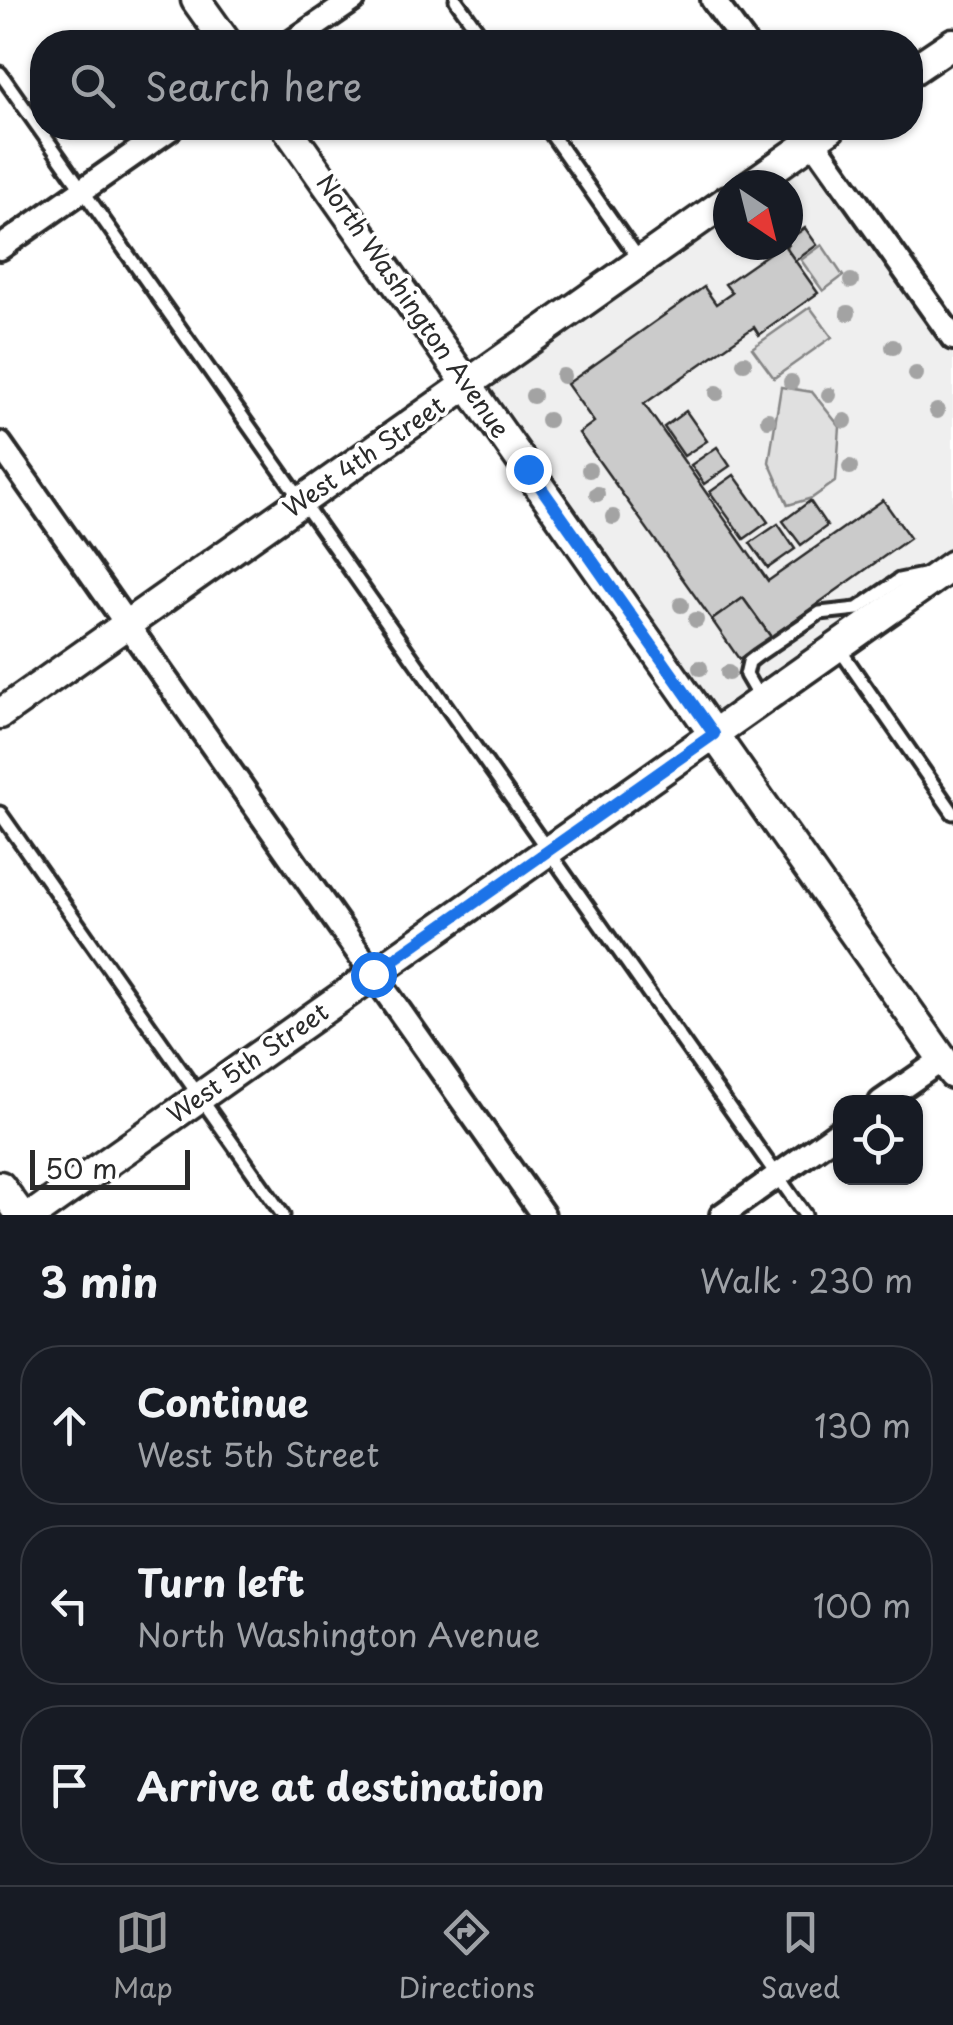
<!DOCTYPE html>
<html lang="en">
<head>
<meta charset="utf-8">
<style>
  body { margin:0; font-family:"Playpen Sans",sans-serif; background:#20242c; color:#f1f3f6 }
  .controls { position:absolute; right:30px; bottom:30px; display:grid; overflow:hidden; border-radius:20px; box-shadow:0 2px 8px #0004 }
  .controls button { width:90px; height:90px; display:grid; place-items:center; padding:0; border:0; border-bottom:2px solid #363941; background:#171b24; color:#f1f3f6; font:50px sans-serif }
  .compass { position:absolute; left:713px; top:170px; width:90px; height:90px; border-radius:50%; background:#171b24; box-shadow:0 2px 8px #0004; rotate:145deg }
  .scale { position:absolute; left:30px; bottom:25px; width:160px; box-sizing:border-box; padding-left:10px; border:5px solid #2b2b2b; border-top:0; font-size:28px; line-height:35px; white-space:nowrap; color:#2b2b2b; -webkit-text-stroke:8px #fff; paint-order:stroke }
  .stop { position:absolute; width:30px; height:30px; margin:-22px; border:8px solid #1a73e8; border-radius:50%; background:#fff }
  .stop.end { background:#1a73e8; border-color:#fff; box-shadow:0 2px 10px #0008 }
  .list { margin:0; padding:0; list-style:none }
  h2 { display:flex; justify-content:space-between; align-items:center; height:130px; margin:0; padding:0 40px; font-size:42px }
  h2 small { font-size:32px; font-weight:400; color:#9ea1a6 }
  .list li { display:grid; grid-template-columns:65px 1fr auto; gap:30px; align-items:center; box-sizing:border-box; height:160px; margin:0 20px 20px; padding:0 20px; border:2px solid #363941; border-radius:40px }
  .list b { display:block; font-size:38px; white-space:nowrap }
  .list p { margin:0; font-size:32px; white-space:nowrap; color:#9ea1a6 }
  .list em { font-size:32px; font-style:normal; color:#9ea1a6 }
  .icon { flex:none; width:55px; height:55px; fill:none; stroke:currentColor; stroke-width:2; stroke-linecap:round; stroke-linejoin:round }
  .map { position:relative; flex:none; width:953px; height:1215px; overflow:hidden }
  .search { position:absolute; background:#171b24; box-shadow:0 2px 8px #0004; left:30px; right:30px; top:30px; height:110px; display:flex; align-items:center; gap:25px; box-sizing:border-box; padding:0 35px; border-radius:40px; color:#9ea1a6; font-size:38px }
  .sheet { height:670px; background:#171b24 }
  nav { display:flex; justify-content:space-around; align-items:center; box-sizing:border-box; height:140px; border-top:2px solid #363941; background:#171b24; font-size:28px; color:#9ea1a6 }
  nav a { display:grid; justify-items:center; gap:5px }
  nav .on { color:#98999b }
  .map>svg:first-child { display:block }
</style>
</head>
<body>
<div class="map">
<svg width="953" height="1215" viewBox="0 0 953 1215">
  <rect width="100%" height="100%" fill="#fff"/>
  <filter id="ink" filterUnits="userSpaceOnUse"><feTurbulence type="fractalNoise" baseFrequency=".01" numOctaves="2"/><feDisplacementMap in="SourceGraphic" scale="20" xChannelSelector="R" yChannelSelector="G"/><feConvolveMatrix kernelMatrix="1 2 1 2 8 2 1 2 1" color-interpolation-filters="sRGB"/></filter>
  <g filter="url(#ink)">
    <path fill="#efefef" d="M 813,140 L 953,338 L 953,565 L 714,734 L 469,384 L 728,200 L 728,245 L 788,245 L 788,185 L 750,185 Z"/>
    <g fill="#e0e0e0" stroke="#868686" stroke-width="2.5">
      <path d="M 822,245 L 843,276 L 823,291 L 801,260 Z"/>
      <path d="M 810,307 L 832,337 L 774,378 L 752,348 Z"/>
      <path d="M 781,387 L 812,392 L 840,427 L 836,481 L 812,498 L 788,505 L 769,462 Z"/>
    </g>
    <g fill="#cbcbcb" stroke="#2b2b2b" stroke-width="2.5">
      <path d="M 805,228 L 817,245 L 795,261 L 784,245 L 788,245 L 788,240 Z"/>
      <path d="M 781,245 L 784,245 L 818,293 L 759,335 L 754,327 L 644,404 L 768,581 L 883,500 L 910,538 L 771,637 L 743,598 L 712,620 L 579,433 L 594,422 L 567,384 L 704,287 L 716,304 L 732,293 L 725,284 Z"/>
      <path d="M 686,411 L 707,441 L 684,456 L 664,427 Z"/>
      <path d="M 717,447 L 730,466 L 704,484 L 691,465 Z"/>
      <path d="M 734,475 L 768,522 L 744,539 L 710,492 Z"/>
      <path d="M 810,501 L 827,526 L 801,545 L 783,521 Z"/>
      <path d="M 778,524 L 795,549 L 768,568 L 750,543 Z"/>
      <path d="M 743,598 L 771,637 L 739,659 L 712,620 Z"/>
    </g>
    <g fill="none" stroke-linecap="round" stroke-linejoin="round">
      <defs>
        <g id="service">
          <path d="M 456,0 L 486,42"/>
          <path d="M 0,73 L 805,1215"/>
          <path d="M 547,128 L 641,262"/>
          <path d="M 838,647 L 953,813"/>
          <path d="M 760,699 L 746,675 L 749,662 L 758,655 L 820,613 L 857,609 L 899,580 L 928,574"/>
          <path d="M 0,813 L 283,1215"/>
        </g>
        <g id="minor">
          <path d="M 713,0 L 744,42"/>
          <path d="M 292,42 L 353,0"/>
          <path d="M 804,128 L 953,338"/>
          <path d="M 0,248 L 171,128"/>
          <path d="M 0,444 L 543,1215"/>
          <path d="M 881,1102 L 943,1059"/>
          <path d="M 722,1215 L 840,1131"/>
        </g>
        <g id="tertiary">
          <path d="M 196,0 L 226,42"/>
          <path d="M 910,72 L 953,43"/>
          <path d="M 287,128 L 953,1074"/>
          <path d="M 750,185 L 831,128"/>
          <path d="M 0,714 L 728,200"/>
          <path d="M 0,1186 L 21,1215"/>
          <path d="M 33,1215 L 953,565"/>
        </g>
      </defs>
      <use href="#service" stroke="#2b2b2b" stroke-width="19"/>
      <use href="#minor" stroke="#2b2b2b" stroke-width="30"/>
      <use href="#tertiary" stroke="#2b2b2b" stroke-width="35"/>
      <use href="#service" stroke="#fff" stroke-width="11"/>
      <use href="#minor" stroke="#fff" stroke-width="22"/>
      <use href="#tertiary" stroke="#fff" stroke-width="28"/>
    </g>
    <g fill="#a3a3a3">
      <circle cx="851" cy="281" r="8"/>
      <circle cx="848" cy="313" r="8"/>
      <circle cx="893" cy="347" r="8"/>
      <circle cx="744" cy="363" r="8"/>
      <circle cx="916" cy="374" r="8"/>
      <circle cx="563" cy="376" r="8"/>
      <circle cx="791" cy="382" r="8"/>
      <circle cx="717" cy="393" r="8"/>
      <circle cx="829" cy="395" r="8"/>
      <circle cx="533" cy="396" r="8"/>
      <circle cx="937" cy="411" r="8"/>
      <circle cx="548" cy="420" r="8"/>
      <circle cx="768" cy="420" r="8"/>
      <circle cx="845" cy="421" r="8"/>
      <circle cx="850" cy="467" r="8"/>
      <circle cx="589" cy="470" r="8"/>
      <circle cx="597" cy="494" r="8"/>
      <circle cx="613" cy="517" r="8"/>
      <circle cx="681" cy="605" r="8"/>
      <circle cx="696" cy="620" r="8"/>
      <circle cx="700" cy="668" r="8"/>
      <circle cx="728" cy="673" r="8"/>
    </g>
  </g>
  <g fill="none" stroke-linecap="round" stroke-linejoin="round" filter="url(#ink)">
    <path stroke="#1a73e8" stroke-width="12" d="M 373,974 L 714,734 L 528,469"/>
  </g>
  <g text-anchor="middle" stroke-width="8" stroke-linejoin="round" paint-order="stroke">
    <g font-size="25" fill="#2b2b2b" stroke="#fff">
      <text transform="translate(413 306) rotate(55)" y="9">North Washington Avenue</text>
      <text transform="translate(364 457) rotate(-35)" y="9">West 4th Street</text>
      <text transform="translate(248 1063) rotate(-35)" y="9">West 5th Street</text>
    </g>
  </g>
</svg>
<div class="controls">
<button><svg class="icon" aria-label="locate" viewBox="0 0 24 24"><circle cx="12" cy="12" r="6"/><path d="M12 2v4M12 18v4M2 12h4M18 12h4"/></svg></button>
</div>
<svg class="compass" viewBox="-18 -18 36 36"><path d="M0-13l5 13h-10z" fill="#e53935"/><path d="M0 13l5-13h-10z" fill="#9ea1a6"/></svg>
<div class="scale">50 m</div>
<div class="stop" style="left:373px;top:974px"></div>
<div class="stop end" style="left:528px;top:469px"></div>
<div class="search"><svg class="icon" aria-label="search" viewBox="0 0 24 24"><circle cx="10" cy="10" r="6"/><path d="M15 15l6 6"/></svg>Search here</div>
</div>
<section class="sheet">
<h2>3 min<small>Walk · 230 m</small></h2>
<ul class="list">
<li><svg class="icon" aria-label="ahead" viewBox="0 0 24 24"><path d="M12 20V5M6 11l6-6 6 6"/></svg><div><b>Continue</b><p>West 5th Street</p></div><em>130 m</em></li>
<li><svg class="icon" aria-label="left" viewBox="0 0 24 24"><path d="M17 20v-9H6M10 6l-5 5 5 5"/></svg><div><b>Turn left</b><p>North Washington Avenue</p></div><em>100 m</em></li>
<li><svg class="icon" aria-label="arrive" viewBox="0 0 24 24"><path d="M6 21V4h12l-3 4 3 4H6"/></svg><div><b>Arrive at destination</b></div></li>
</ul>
</section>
<nav>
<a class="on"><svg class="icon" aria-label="map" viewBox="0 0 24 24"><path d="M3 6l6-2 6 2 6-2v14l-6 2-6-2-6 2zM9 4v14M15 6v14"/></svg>Map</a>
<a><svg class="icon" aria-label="directions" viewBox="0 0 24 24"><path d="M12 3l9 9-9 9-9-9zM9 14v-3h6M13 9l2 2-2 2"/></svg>Directions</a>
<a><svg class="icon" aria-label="saved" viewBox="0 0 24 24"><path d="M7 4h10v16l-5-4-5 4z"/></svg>Saved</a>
</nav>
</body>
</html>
